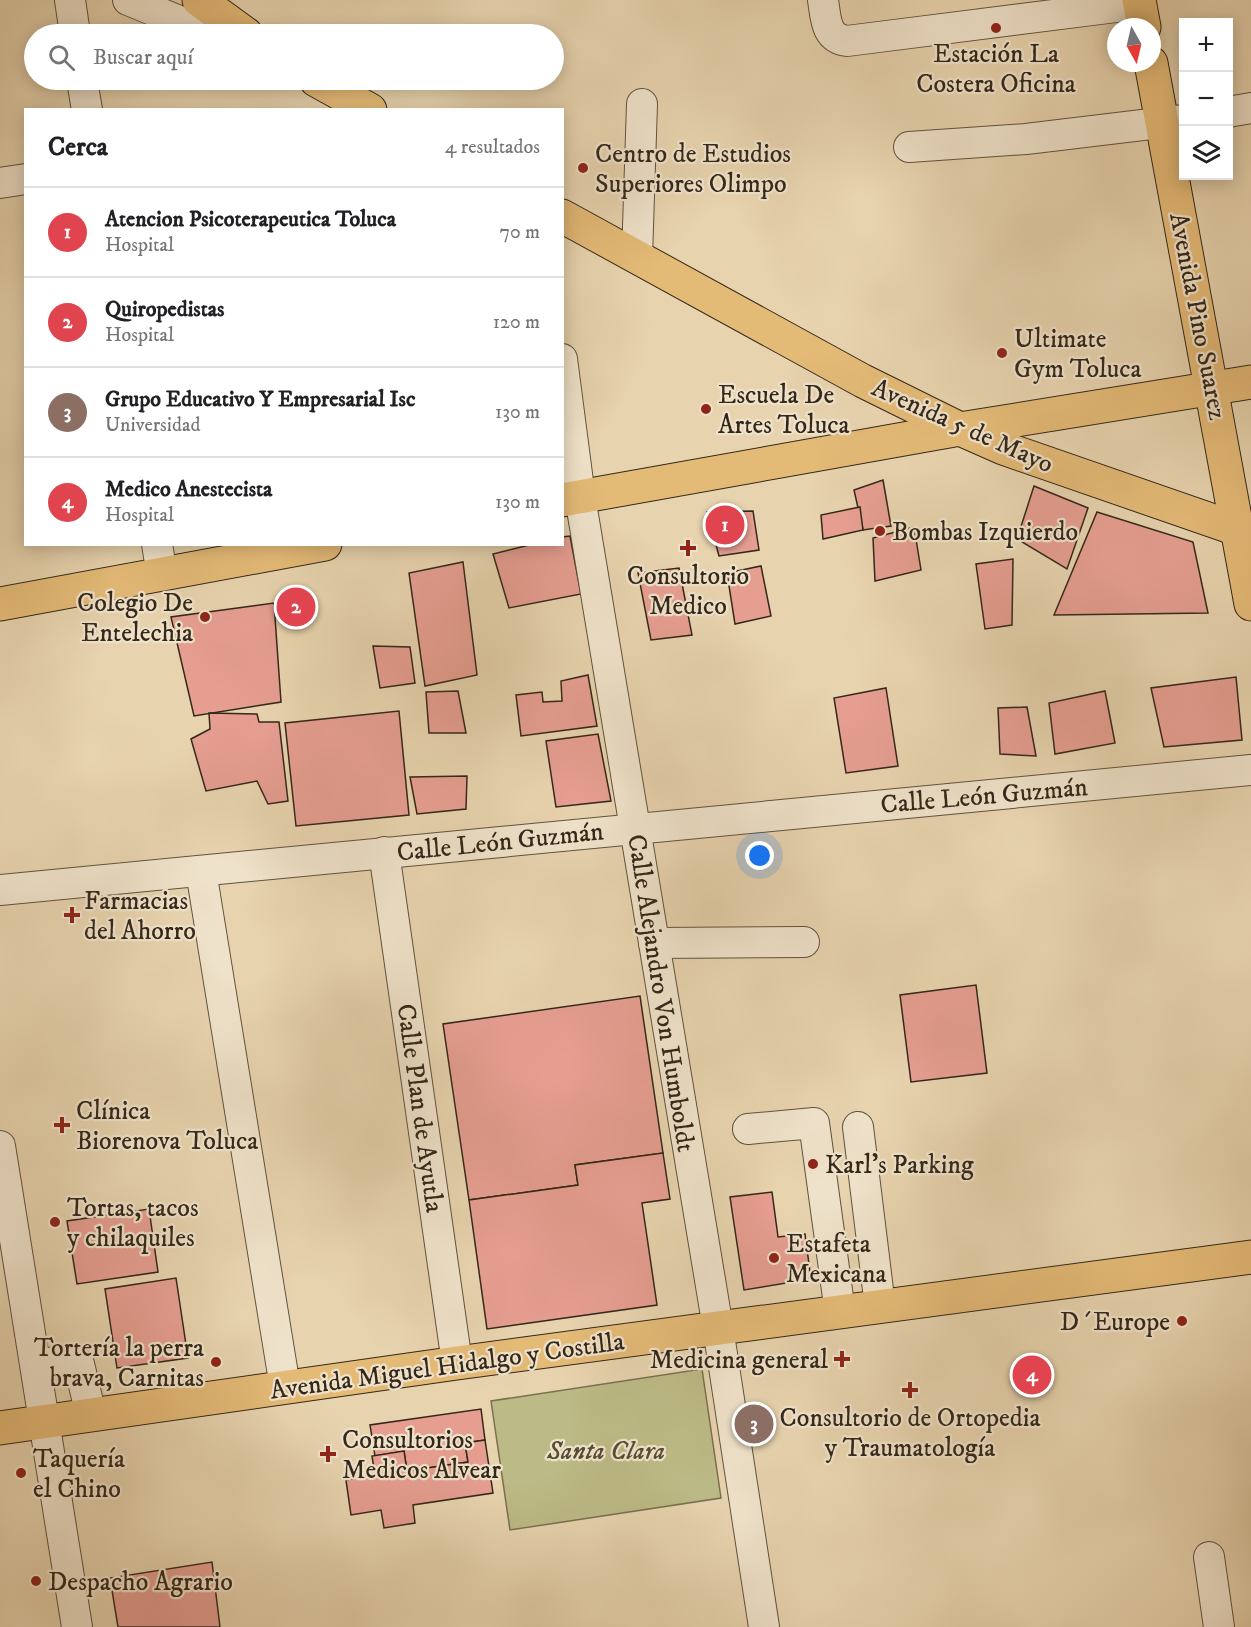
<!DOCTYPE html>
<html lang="es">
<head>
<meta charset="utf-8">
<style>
  body { margin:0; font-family:"IM FELL DW Pica",serif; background:#f2f2f2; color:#202124 }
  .controls { position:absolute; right:18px; top:18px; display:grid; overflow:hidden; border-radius:0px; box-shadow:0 3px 15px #0003 }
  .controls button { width:54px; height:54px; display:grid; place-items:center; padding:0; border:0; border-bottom:2px solid #e0e0e0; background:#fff; color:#202124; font:30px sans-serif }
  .compass { position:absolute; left:1107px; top:18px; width:54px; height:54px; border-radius:50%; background:#fff; box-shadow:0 3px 15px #0003; rotate:172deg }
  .you { position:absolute; left:760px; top:856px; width:21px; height:21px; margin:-15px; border:4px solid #fff; border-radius:50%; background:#1a73e8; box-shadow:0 0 0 9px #1a73e833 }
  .badge { display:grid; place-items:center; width:39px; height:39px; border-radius:50%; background:#8f2418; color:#fff; font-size:20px; font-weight:700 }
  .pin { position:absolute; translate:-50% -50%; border:3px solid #fff; box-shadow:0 2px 6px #0006 }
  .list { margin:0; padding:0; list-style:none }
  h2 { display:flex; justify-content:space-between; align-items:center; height:78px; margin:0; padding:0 24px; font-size:26px }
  h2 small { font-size:20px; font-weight:400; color:#757577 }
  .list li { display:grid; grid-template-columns:39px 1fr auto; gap:18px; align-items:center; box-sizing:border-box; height:90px; padding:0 24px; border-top:2px solid #e0e0e0 }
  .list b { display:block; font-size:22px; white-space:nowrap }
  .list p { margin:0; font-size:20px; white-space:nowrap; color:#757577 }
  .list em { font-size:20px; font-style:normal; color:#757577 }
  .icon { flex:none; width:33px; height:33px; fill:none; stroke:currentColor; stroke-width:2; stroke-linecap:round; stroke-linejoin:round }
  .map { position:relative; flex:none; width:1251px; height:1627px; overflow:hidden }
  .search { position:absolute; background:#fff; box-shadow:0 3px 15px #0003; left:24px; top:24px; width:540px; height:66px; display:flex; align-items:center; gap:15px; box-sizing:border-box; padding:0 21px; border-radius:33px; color:#757577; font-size:22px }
  .panel { position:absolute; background:#fff; box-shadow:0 3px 15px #0003; left:24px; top:108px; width:540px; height:438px; border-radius:0px }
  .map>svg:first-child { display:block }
</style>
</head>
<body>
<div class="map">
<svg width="1251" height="1627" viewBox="0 0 1251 1627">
  <rect width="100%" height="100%" fill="#e7d3ae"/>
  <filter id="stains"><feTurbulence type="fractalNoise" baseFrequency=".00333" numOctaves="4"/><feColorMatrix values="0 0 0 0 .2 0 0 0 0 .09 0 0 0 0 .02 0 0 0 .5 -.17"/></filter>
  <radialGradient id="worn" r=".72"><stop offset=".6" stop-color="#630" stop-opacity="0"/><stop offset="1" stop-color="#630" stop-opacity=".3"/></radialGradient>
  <path fill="#bcba86" stroke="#787050" stroke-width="1.5" d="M 702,1369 L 721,1498 L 510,1530 L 491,1401 Z"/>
  <g fill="#e69e91" stroke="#33271a" stroke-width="1.5">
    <path d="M 883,480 L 891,526 L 863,530 L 854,490 Z"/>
    <path d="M 1034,486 L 1088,508 L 1067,569 L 1017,539 Z"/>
    <path d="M 860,507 L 863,530 L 823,539 L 821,515 Z"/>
    <path d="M 753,511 L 759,550 L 719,556 L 707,512 Z"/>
    <path d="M 1097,512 L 1193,542 L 1208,613 L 1054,615 Z"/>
    <path d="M 914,527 L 921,570 L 875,581 L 873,538 Z"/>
    <path d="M 570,536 L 581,594 L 509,608 L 493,554 L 533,544 L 562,544 L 562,537 Z"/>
    <path d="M 1013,559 L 1012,625 L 985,629 L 976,564 Z"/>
    <path d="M 463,562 L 477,675 L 425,686 L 409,573 Z"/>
    <path d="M 761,566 L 771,616 L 735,624 L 727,573 Z"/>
    <path d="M 679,568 L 692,635 L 651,640 L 638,573 Z"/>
    <path d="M 274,603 L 281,702 L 194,716 L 171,617 Z"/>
    <path d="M 373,646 L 410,647 L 415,683 L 380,688 Z"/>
    <path d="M 588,675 L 597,726 L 521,736 L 516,695 L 542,692 L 543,702 L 562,701 L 561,681 Z"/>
    <path d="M 1236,677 L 1242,740 L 1164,747 L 1151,688 Z"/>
    <path d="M 886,688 L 898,766 L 846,773 L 834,698 Z"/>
    <path d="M 458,691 L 466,733 L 429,733 L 426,692 Z"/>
    <path d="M 1105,691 L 1115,743 L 1055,754 L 1049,703 Z"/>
    <path d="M 1027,707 L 1036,756 L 1000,754 L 998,708 Z"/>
    <path d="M 399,711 L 409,815 L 296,826 L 285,723 Z"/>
    <path d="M 209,713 L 257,714 L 259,722 L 279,722 L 288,801 L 268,804 L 257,781 L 206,791 L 191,739 L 210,729 Z"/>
    <path d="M 598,734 L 611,801 L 556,807 L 546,741 Z"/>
    <path d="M 467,776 L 466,809 L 417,814 L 410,777 Z"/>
    <path d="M 976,985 L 987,1073 L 911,1082 L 900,995 Z"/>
    <path d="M 640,996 L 663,1153 L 575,1165 L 578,1185 L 469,1200 L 443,1024 Z"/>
    <path d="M 663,1153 L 670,1199 L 642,1203 L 657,1305 L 487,1329 L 469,1200 L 578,1185 L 575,1165 Z"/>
    <path d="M 772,1192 L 778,1237 L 805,1234 L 811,1279 L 744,1290 L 730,1197 Z"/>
    <path d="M 149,1209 L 158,1272 L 77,1284 L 67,1221 Z"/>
    <path d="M 176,1278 L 188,1358 L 117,1368 L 105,1289 Z"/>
    <path d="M 481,1409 L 485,1440 L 465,1443 L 468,1462 L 407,1471 L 404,1451 L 375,1456 L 370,1425 Z"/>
    <path d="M 485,1440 L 493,1493 L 413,1505 L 415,1523 L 384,1528 L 381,1510 L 351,1515 L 346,1480 L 375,1475 L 372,1456 L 404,1451 L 407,1471 L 468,1462 L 465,1443 Z"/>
    <path d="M 212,1562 L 220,1627 L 118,1627 L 110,1578 Z"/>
  </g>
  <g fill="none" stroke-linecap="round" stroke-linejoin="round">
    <defs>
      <g id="minor">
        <path d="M 70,0 L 75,34"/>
        <path d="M 128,0 L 211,34"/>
        <path d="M 823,0 C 826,18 825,38 847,41 L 1140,4"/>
        <path d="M 82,80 L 87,110"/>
        <path d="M 1228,112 L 1251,108"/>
        <path d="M 909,147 L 1026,139 L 1184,120"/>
        <path d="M 0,183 L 26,179"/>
        <path d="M 637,257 L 642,104"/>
        <path d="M 562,359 L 580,497 L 718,1328 L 764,1627"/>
        <path d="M 157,544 L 162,575"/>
        <path d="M 384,852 L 457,1363"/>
        <path d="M 201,871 L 285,1387"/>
        <path d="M 0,890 L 1251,770"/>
        <path d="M 654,943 L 804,942"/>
        <path d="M 858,1127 L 880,1306"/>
        <path d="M 748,1129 L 814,1123 L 840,1312"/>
        <path d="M 0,1146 L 77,1627"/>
        <path d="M 37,1364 L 71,1361 L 79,1364 L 91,1415"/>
        <path d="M 1209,1557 L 1219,1627"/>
      </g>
      <g id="major">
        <path d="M 199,0 L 246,34"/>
        <path d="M 1139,0 L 1144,27"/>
        <path d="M 1151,63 L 1251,604"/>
        <path d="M 316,80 L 370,110"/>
        <path d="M 562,216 L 863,381 L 960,429 L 1003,448 L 1251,534"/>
        <path d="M 562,500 L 960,429 L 1251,382"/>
        <path d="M 0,604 L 325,544"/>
        <path d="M 0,1428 L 457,1363 L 1251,1257"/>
      </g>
    </defs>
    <use href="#minor" stroke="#60523f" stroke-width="32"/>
    <use href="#major" stroke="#33271a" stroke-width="35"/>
    <use href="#minor" stroke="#efe2ca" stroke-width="30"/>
    <use href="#major" stroke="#e4ba77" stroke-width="33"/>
  </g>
  <g fill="#8f2418" stroke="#efe2ca" stroke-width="2">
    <circle cx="996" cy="28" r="6"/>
    <circle cx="583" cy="168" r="6"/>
    <circle cx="1002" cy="353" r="6"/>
    <circle cx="706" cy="409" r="6"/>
    <circle cx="880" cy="531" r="6"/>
    <path d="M685 539h6v6h6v6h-6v6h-6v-6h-6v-6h6z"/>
    <circle cx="205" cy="617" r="6"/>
    <path d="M69 906h6v6h6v6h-6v6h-6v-6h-6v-6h6z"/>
    <path d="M59 1116h6v6h6v6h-6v6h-6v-6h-6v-6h6z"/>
    <circle cx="813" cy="1164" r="6"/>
    <circle cx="55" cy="1222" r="6"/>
    <circle cx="774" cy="1258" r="6"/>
    <circle cx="1182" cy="1321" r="6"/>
    <path d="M839 1350h6v6h6v6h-6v6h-6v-6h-6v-6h6z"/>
    <circle cx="216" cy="1362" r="6"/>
    <path d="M907 1381h6v6h6v6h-6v6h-6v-6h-6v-6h6z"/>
    <path d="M325 1445h6v6h6v6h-6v6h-6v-6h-6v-6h6z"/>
    <circle cx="21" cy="1473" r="6"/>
    <circle cx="36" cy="1581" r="6"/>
  </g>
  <g text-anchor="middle" stroke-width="4.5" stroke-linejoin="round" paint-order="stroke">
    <g font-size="26" fill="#33271a" stroke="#efe2ca" text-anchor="start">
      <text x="996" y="62" text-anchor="middle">Estación La<tspan x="996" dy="30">Costera Oficina</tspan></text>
      <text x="595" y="162">Centro de Estudios<tspan x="595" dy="30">Superiores Olimpo</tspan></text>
      <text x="1014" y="347">Ultimate<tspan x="1014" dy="30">Gym Toluca</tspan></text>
      <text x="718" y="403">Escuela De<tspan x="718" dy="30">Artes Toluca</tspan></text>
      <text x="892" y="540">Bombas Izquierdo</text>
      <text x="688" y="584" text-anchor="middle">Consultorio<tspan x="688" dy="30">Medico</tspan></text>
      <text x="193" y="611" text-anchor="end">Colegio De<tspan x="193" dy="30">Entelechia</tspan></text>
      <text x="84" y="909">Farmacias<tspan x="84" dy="30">del Ahorro</tspan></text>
      <text x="76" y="1119">Clínica<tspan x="76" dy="30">Biorenova Toluca</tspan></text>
      <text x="825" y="1173">Karl's Parking</text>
      <text x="67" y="1216">Tortas, tacos<tspan x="67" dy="30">y chilaquiles</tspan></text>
      <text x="786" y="1252">Estafeta<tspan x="786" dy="30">Mexicana</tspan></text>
      <text x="1170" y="1330" text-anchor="end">D´Europe</text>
      <text x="204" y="1356" text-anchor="end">Tortería la perra<tspan x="204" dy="30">brava, Carnitas</tspan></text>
      <text x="828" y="1368" text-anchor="end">Medicina general</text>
      <text x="910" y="1426" text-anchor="middle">Consultorio de Ortopedia<tspan x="910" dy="30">y Traumatología</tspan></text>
      <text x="342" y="1448">Consultorios<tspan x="342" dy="30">Medicos Alvear</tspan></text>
      <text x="33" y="1467">Taquería<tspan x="33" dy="30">el Chino</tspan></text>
      <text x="48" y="1590">Despacho Agrario</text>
    </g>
    <g font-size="26" fill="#33271a" stroke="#efe2ca">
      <text transform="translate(1199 316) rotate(79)" y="9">Avenida Pino Suarez</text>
      <text transform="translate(963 425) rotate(24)" y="9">Avenida 5 de Mayo</text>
      <text transform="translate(984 795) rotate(-5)" y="9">Calle León Guzmán</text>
      <text transform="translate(500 841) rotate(-6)" y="9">Calle León Guzmán</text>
      <text transform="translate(662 993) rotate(81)" y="9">Calle Alejandro Von Humboldt</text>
      <text transform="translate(421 1108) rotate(82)" y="9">Calle Plan de Ayutla</text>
      <text transform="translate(447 1365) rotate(-8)" y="9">Avenida Miguel Hidalgo y Costilla</text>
    </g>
    <g font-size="26" font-style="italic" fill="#554c35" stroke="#efe2ca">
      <text x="606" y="1459">Santa Clara</text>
    </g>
  </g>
  <rect width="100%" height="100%" filter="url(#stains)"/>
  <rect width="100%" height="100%" fill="url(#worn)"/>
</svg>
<div class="controls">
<button>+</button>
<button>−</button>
<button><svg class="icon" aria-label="layers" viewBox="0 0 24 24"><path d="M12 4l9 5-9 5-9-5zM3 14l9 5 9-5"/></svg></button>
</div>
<svg class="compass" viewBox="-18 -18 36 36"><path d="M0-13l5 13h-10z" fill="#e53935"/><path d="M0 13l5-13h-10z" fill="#757577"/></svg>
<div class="you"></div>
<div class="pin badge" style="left:725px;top:525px;background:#e0444e">1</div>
<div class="pin badge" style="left:296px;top:607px;background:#e0444e">2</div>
<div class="pin badge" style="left:754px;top:1424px;background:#8d6e63">3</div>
<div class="pin badge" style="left:1032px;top:1375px;background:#e0444e">4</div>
<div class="search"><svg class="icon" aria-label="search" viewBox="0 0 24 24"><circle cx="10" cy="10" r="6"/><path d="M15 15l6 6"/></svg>Buscar aquí</div>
<section class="panel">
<h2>Cerca<small>4 resultados</small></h2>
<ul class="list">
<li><span class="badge" style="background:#e0444e">1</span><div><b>Atencion Psicoterapeutica Toluca</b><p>Hospital</p></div><em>70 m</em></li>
<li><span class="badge" style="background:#e0444e">2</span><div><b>Quiropedistas</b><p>Hospital</p></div><em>120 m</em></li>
<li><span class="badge" style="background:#8d6e63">3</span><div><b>Grupo Educativo Y Empresarial Isc</b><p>Universidad</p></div><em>130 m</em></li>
<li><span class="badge" style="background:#e0444e">4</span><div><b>Medico Anestecista</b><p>Hospital</p></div><em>130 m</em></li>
</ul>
</section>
</div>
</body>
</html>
